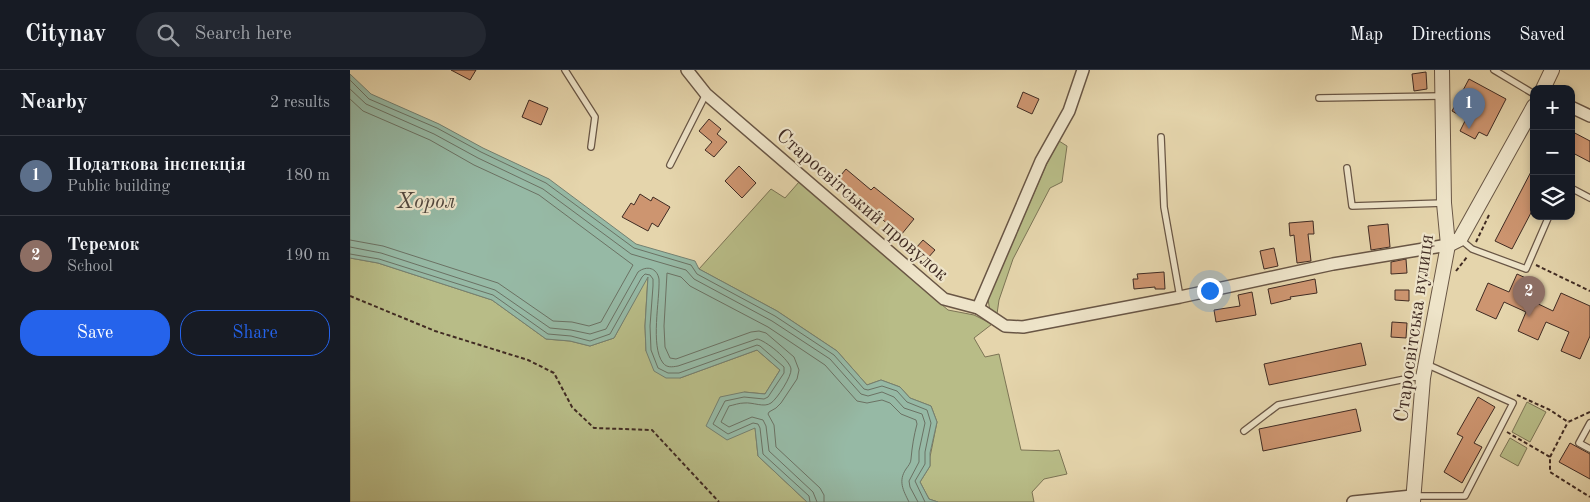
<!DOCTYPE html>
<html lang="en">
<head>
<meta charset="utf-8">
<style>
  body { margin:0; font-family:"Old Standard TT",serif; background:#242831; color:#f1f3f6 }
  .controls { position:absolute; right:15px; top:15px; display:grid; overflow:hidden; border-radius:10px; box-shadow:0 2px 8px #0003 }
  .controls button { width:45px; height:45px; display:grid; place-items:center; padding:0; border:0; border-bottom:1px solid #363941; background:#171b24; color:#f1f3f6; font:25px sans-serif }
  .you { position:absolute; left:859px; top:220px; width:18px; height:18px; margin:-12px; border:4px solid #fff; border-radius:50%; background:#1a73e8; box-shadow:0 0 0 8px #1a73e833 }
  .badge { display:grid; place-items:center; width:32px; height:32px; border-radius:50%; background:#2563eb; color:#fff; font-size:16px; font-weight:700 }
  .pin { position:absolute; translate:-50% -41px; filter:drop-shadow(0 1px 2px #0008) }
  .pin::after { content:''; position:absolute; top:26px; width:18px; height:15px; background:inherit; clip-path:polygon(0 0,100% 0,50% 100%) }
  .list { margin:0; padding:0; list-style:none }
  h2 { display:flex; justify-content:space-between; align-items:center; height:65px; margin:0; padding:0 20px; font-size:21px }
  h2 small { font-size:16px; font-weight:400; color:#9ea1a6 }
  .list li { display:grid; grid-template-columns:32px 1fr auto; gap:15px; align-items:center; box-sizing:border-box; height:80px; padding:0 20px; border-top:1px solid #363941 }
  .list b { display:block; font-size:19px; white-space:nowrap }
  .list p { margin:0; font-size:16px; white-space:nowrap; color:#9ea1a6 }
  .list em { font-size:16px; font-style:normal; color:#9ea1a6 }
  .actions { display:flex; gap:10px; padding:15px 20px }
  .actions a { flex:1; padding:11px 0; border:1px solid #2563eb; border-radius:20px; text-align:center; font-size:18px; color:#2563eb }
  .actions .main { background:#2563eb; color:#fff }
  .icon { flex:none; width:28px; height:28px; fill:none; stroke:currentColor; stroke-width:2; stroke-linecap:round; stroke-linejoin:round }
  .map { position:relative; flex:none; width:1240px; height:432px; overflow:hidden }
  header { display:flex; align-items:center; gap:30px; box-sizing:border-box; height:70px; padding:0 25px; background:#171b24; border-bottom:1px solid #363941 }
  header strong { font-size:24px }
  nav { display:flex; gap:28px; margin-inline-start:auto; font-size:18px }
  .search { width:350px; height:45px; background:#242831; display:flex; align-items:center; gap:12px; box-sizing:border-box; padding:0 18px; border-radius:28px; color:#9ea1a6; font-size:19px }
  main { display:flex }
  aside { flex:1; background:#171b24 }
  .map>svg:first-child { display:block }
</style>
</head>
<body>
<header>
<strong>Citynav</strong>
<div class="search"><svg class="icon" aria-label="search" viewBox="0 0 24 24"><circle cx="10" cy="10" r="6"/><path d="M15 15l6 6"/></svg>Search here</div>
<nav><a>Map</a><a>Directions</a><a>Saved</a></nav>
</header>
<main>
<aside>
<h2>Nearby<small>2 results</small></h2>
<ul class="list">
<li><span class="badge" style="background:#5c6f8a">1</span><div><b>Податкова інспекція</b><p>Public building</p></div><em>180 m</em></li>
<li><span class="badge" style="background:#8d6e63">2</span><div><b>Теремок</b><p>School</p></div><em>190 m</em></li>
</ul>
<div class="actions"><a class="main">Save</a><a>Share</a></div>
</aside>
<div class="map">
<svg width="1240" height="432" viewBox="0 0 1240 432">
  <rect width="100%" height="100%" fill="#e5d5ac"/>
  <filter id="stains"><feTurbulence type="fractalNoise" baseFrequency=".004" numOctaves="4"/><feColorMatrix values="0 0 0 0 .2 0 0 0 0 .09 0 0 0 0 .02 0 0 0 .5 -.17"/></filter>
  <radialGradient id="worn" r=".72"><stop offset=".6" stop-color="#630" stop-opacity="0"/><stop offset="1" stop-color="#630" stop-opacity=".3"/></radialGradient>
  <g fill="#b8bc87" stroke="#7c7455">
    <path d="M 709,71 L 717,76 L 712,112 L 700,118 L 663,189 L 649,230 L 646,251 L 624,268 L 635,287 L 649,284 L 671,380 L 702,381 L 709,380 L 717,404 L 694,409 L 682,422 L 684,432 L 588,432 L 579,429 L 570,412 L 580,396 L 580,387 L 587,352 L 581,336 L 560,328 L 550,317 L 531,310 L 517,315 L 487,281 L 427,241 L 349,199 L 421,119 L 435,128 L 449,112 L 598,240 L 624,245 L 638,252 L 641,248 L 638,229 L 697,93 Z"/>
    <path d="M 0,188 L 28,193 L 142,230 L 196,269 L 220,271 L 240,276 L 264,268 L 298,205 L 295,256 L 296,281 L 330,308 L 407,280 L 430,300 L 415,324 L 394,322 L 405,357 L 408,386 L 457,432 L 0,432 Z"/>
    <path d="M 1177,332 L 1196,342 L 1180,372 L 1162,362 Z"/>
    <path d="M 1160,368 L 1177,378 L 1168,396 L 1150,386 Z"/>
  </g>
  <path fill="#96b9a5" stroke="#748071" d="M 0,4 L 21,24 L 89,54 L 133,78 L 199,109 L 286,174 L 345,191 L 349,199 L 427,241 L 487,281 L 517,315 L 531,310 L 550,317 L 560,328 L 581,336 L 587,352 L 580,383 L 580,396 L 570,412 L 579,429 L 588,432 L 457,432 L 408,386 L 405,358 L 377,370 L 356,356 L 370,327 L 394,322 L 415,324 L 430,300 L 407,280 L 330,308 L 316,308 L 304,301 L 296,281 L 295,256 L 298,207 L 264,268 L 240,276 L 220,271 L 196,269 L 142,230 L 28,193 L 0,188 Z"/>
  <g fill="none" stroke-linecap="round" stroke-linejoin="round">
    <g stroke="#6b7264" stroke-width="1">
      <path d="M 0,10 L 19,29 L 87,58 L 131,82 L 196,113 L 284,178 L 341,195 L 347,204 L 425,246 L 484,285 L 514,319 L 518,320 L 532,316 L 547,321 L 557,332 L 577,340 L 581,353 L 575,382 L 575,394 L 565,411 L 575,432"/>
      <path d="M 0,19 L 16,34 L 84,64 L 128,88 L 193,119 L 281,184 L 336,200 L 344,209 L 422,251 L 480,289 L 511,324 L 518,326 L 532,322 L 544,327 L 554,338 L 572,344 L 575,353 L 569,381 L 569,392 L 559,411 L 560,417 L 568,432"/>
      <path d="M 0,29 L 13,41 L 80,70 L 124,95 L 189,125 L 283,195 L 251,252 L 239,256 L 222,252 L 203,251 L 148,213 L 33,176 L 0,170"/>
      <path d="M 0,177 L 31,183 L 145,220 L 200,258 L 221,260 L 240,264 L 256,259 L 288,202 C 297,195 307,198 309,209 C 310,230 300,276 313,293 C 317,298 322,297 328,296 L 407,269 C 415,270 440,290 441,299 C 442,306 427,329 421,333 C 414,338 403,332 394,333 C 389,333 384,335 379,336 L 371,352 L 379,357 L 402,347 L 413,350 L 416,356 L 419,381 L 463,422 L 467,432"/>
      <path d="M 0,184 L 29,189 L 143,225 L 198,264 L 221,266 L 240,271 L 260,264 L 292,207 L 295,204 L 300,205 L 303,209 L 303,216 L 300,256 L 301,280 L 308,298 L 318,303 L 329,303 L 407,275 L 410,276 L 434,297 L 434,303 L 418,327 L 414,329 L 394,327 L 375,331 L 363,354 L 378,364 L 403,353 L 408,354 L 410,358 L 413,384 L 459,426 L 460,432"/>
      <path d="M 474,432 L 474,425 L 470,418 L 426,377 L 424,355 L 418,344 L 419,342 L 426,338 L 431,333 L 447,309 L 449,300 L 444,287 L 416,263 L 409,261 L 401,262 L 326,289 L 320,288 L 315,277 L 314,256 L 317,203 L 331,207 L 340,216 L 418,257 L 475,295 L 507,331 L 517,333 L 532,330 L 540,333 L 551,344 L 566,350 L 567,354 C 564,365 562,377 561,389 C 561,393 558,396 556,399 C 548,411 553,420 559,432"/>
    </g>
  </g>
  <g fill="#cd9570" stroke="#402b23">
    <path d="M 101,0 L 126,0 L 120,10 Z"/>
    <path d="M 1076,2 L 1077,19 L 1064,21 L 1062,4 Z"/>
    <path d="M 1119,9 L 1156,29 L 1137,66 L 1129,62 L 1125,69 L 1110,61 L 1116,49 L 1102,41 Z"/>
    <path d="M 673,22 L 689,29 L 682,44 L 667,37 Z"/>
    <path d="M 179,30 L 198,38 L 191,55 L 172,47 Z"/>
    <path d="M 359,49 L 371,59 L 367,64 L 377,72 L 364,87 L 355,80 L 362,72 L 349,61 Z"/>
    <path d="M 1221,61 L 1240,71 L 1240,92 L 1221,82 Z"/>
    <path d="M 389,96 L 406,113 L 392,128 L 375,111 Z"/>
    <path d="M 1184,96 L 1184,137 L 1162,179 L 1145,171 Z"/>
    <path d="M 496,99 L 521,120 L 524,117 L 564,149 L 551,165 L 486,111 Z"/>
    <path d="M 290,124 L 301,131 L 303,127 L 320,137 L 308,157 L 302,153 L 298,161 L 272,147 L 281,133 L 284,135 Z"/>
    <path d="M 963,151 L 964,164 L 958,164 L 961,191 L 947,193 L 944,165 L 940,166 L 939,153 Z"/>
    <path d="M 1038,154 L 1040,177 L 1021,180 L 1018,156 Z"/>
    <path d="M 573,170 L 585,180 L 577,189 L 566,178 Z"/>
    <path d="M 924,178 L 928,196 L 914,199 L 910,181 Z"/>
    <path d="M 1056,189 L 1057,203 L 1041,204 L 1041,192 Z"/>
    <path d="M 814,202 L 815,219 L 805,219 L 805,217 L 784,219 L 783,209 L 788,209 L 787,204 Z"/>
    <path d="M 1167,204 L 1187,213 L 1180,230 L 1203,241 L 1211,223 L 1240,236 L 1240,266 L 1230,289 L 1211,281 L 1219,262 L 1196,252 L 1188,270 L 1168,261 L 1176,242 L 1154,232 L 1146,249 L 1126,240 L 1138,213 L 1159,222 Z"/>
    <path d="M 965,209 L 967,223 L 940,227 L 941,229 L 921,234 L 918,219 Z"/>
    <path d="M 1045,220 L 1059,220 L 1059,231 L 1045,230 Z"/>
    <path d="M 902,222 L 906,245 L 866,252 L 864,240 L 890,236 L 888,225 Z"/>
    <path d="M 1042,252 L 1057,253 L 1056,268 L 1041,267 Z"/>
    <path d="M 1011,273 L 1016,295 L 919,315 L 914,294 Z"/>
    <path d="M 1128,327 L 1145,337 L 1124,373 L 1132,377 L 1112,413 L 1094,402 L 1113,367 L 1107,364 Z"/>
    <path d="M 1006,339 L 1011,361 L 913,381 L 909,359 Z"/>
    <path d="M 1220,373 L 1240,384 L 1240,409 L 1209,392 Z"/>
  </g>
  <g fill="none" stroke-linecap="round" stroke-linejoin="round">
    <defs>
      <g id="service">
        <path d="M 215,0 L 245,47 L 241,77"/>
        <path d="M 1144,0 L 1184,24"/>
        <path d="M 969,28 L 1091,26"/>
        <path d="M 811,67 L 814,137 L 830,227"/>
        <path d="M 320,95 L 356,24"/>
        <path d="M 997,98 L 1002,136 L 1094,133"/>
        <path d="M 1221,118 L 1240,128"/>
        <path d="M 1110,169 L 1122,179 L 1176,199 L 1199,146"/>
        <path d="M 1240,353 L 1229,373 L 1240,379"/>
        <path d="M 894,361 L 928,335 L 1065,307 L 1073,308"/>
        <path d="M 1063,426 L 1115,426 L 1163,333 L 1076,294"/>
      </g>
      <g id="minor">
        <path d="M 337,0 L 356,24 L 594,229 L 628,238 L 655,256 L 673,257 L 830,227 L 983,194 L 1098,175"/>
        <path d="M 1221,37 L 1240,46"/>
        <path d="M 628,238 L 691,91 L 719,41 L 733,0"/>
        <path d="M 1003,432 L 1062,426"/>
      </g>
      <g id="tertiary">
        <path d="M 1193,19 L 1202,0"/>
        <path d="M 1098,175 L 1110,169 L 1184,36"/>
        <path d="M 1063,432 L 1073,308 L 1098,175 L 1094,133 L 1092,0"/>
      </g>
    </defs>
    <use href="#service" stroke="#695645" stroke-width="8"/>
    <use href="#minor" stroke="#695645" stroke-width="14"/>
    <use href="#tertiary" stroke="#695645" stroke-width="16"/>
    <g stroke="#402b23" stroke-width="2" stroke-dasharray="4 2.5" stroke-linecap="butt">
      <path d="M 1126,172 L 1139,145"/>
      <path d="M 1186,195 L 1240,221"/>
      <path d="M 1106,201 L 1117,187"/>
      <path d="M 1077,214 L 1080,189"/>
      <path d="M 0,226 L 85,261 L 178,290 L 204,303 L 222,337 L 244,358 L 302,360 L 369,432"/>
      <path d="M 1167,325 L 1200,340 L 1218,352 L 1240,342"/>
      <path d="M 1157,362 L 1200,387 L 1200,402 L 1240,427"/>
      <path d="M 1200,387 L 1218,352"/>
    </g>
    <use href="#service" stroke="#eee4c9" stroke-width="5.5"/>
    <use href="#minor" stroke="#eee4c9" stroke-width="11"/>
    <use href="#tertiary" stroke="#eee4c9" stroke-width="14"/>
  </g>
  <g text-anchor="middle" stroke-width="4.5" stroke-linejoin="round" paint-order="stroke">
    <g font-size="20" fill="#402b23" stroke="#eee4c9">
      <text transform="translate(513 134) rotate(41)" y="7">Старосвітський провулок</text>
      <text transform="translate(1063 258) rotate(-82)" y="7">Старосвітська вулиця</text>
    </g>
    <g font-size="21" font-style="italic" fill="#51473d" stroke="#eee4c9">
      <text x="76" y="138">Хорол</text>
    </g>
  </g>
  <rect width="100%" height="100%" filter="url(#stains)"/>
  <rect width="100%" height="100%" fill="url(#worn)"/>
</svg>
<div class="controls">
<button>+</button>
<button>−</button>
<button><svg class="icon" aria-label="layers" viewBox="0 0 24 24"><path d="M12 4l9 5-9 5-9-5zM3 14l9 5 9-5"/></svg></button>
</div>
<div class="you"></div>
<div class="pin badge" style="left:1119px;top:59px;background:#5c6f8a">1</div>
<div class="pin badge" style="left:1179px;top:247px;background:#8d6e63">2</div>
</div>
</main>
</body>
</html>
